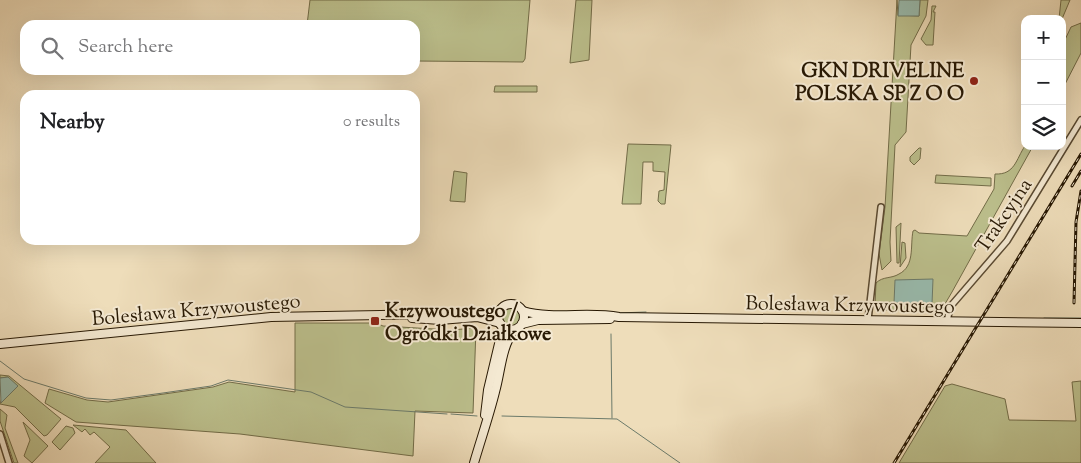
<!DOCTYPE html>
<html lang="en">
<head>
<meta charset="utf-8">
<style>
  body { margin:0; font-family:"Sorts Mill Goudy",serif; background:#f6f6f6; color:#202124 }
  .controls { position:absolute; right:15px; top:15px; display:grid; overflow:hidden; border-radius:10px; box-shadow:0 5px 20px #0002 }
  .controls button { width:45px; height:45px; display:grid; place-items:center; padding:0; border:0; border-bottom:1px solid #e0e0e0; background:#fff; color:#202124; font:25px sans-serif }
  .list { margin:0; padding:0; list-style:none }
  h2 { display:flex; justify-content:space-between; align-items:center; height:65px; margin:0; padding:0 20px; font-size:21px }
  h2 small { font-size:16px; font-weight:400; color:#757577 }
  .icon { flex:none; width:28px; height:28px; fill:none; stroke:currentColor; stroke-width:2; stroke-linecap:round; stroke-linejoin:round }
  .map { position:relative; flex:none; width:1081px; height:463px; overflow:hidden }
  .search { position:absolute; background:#fff; box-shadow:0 5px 20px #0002; left:20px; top:20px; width:400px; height:55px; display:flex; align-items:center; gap:12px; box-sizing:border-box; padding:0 18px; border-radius:15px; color:#757577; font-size:19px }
  .panel { position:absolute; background:#fff; box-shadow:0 5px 20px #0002; left:20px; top:90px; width:400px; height:155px; border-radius:15px }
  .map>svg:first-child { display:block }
</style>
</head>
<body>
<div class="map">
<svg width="1081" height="463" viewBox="0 0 1081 463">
  <rect width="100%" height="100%" fill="#eeddba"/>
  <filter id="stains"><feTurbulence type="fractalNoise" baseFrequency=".004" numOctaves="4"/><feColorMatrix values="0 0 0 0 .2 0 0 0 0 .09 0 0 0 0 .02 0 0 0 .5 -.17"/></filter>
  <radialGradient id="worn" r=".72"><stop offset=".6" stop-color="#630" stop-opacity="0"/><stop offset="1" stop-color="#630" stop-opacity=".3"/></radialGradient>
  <g fill="#bcc08d" stroke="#726c48">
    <path d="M 310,0 L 530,0 L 525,59 L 523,62 L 415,61 L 415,25 L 307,25 Z"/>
    <path d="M 576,0 L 592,0 L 589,60 L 570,63 Z"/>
    <path d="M 897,0 L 898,15 L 919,16 L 920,0 L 928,0 L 926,16 L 911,45 L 906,132 L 895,145 L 890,242 L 891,261 L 882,270 L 879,254 L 885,207 Z"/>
    <path d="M 1061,0 L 1070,0 L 1062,19 L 1059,19 Z"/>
    <path d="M 932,6 L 936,6 L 933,12 L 935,12 L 933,45 L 926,45 L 921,39 L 931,20 Z"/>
    <path d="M 1081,23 L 1081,53 L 1062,90 L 1062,69 L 1064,67 L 1062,67 L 1062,46 L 1071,27 Z"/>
    <path d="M 495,86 L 537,86 L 537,92 L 494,92 Z"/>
    <path d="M 628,144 L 671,145 L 665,204 L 661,204 L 658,201 L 659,191 L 664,190 L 665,172 L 653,171 L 653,162 L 643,162 L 641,204 L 622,204 Z"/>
    <path d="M 1025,146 L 1033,146 L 952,292 L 942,309 L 945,311 L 942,316 L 938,319 L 938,312 L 933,311 L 884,310 L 875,305 L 876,283 C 883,276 891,279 899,274 C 915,266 910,246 913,231 L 915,230 L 919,233 L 967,236 L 994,189 L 995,174 C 1015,175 1016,159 1025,146 Z"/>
    <path d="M 919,148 L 921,148 L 920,159 L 914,165 L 910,161 L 910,157 Z"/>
    <path d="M 454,171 L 467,173 L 465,202 L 450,201 Z"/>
    <path d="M 936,175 L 991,178 L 991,186 L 935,183 Z"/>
    <path d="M 901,223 L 899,263 L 897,263 L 896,227 Z"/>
    <path d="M 902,242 L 905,243 L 906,258 L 900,267 Z"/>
    <circle cx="511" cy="317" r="9"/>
    <path d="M 295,323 L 376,323 L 383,326 L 451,330 L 476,328 L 473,413 L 415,411 L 413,456 L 240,434 L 76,422 L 45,403 L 49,389 L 87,400 L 108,402 L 213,387 L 229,382 L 295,392 Z"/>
    <path d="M 0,375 L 9,376 L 61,419 L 47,435 L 44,436 L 15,407 L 0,404 L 8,377 L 0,378 Z"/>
    <path d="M 1081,381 L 1081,463 L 899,463 L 945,386 L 952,384 L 1005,399 L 1009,420 L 1076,421 L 1072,382 Z"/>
    <path d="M 0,409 L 7,415 L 5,428 L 18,463 L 14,463 L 0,421 Z"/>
    <path d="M 23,422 L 48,446 L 32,463 L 24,456 L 30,440 Z"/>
    <path d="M 73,425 L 126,430 L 156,463 L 95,463 L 110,447 L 94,432 L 90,435 L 85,429 L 82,432 Z"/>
    <path d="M 66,426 L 73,428 L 75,433 L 60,450 L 52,442 Z"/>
  </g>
  <g fill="#99bcaf" stroke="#6b7a6a">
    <path d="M 899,0 L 920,0 L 919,16 L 898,16 Z"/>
    <path d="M 933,279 L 932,304 L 894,303 L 895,280 Z"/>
    <path d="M 8,377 L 18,386 L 1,403 L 0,378 Z"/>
  </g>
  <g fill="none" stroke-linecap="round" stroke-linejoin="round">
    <g stroke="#6b7a6a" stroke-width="1">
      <path d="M 617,313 L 646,312"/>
      <path d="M 1044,318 L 1081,318"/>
      <path d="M 611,334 L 612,418"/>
      <path d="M 0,361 L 24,379 L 86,398 L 111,400 L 163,393 L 211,386 L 228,380 L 311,392 L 345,407 L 447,414"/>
      <path d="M 451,414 L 477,416"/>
      <path d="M 502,416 L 617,419 L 680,463"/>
    </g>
    <defs>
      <g id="street">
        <path d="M 868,320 L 881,207"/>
        <path d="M 947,322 L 950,307 L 1007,241 L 1081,120"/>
        <path d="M 0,434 L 9,463"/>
      </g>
      <g id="secondary">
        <circle cx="511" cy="317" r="13"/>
        <path d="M 523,311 C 554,320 587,311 619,317 L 1081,323"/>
        <path d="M 412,318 L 440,320 L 477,317 L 500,323"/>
        <path d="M 522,324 L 538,320 L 610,319"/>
        <path d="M 0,344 L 271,317 L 490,313 L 501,310"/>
        <path d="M 485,415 L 488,390 L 503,327"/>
        <path d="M 474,463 C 481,439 489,416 495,392 C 501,371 501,348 514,330"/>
      </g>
    </defs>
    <use href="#street" stroke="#594931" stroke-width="8"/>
    <use href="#secondary" stroke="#271803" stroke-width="10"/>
    <use href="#street" stroke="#f4e9d2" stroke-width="5"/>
    <use href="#secondary" stroke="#f4e9d2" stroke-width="8"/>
    <defs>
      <g id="rail">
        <path d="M 1072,186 L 1081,171"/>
        <path d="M 1074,303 L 1076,222 L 1081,191"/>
        <path d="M 894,463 L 1081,154"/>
      </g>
    </defs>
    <use href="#rail" stroke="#271803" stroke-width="3"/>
    <use href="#rail" stroke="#f4e9d2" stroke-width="1" stroke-dasharray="4" stroke-linecap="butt"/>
  </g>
  <g fill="#8f2418" stroke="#f4e9d2" stroke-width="2">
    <circle cx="974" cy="81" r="5"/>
    <rect x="370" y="316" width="10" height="10" rx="2.5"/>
  </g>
  <g text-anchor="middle" stroke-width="4" stroke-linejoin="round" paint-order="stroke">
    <g font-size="20" font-weight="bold" fill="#271803" stroke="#f4e9d2" text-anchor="end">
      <text x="964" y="77">GKN DRIVELINE<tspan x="964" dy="23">POLSKA SP Z O O</tspan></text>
      <text x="385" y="317" text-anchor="start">Krzywoustego /<tspan x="385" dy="23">Ogródki Działkowe</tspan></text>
    </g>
    <g font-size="20" fill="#271803" stroke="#f4e9d2">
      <text transform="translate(1003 215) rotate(-56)" y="7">Trakcyjna</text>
      <text transform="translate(850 304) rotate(1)" y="7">Bolesława Krzywoustego</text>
      <text transform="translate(196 309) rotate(-5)" y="7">Bolesława Krzywoustego</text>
    </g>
  </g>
  <rect width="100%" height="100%" filter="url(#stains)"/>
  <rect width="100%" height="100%" fill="url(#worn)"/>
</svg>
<div class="controls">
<button>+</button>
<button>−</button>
<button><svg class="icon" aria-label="layers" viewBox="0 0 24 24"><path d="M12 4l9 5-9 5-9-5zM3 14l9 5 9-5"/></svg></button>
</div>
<div class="search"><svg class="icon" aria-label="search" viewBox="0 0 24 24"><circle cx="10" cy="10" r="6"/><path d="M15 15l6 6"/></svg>Search here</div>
<section class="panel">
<h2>Nearby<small>0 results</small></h2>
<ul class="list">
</ul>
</section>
</div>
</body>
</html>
